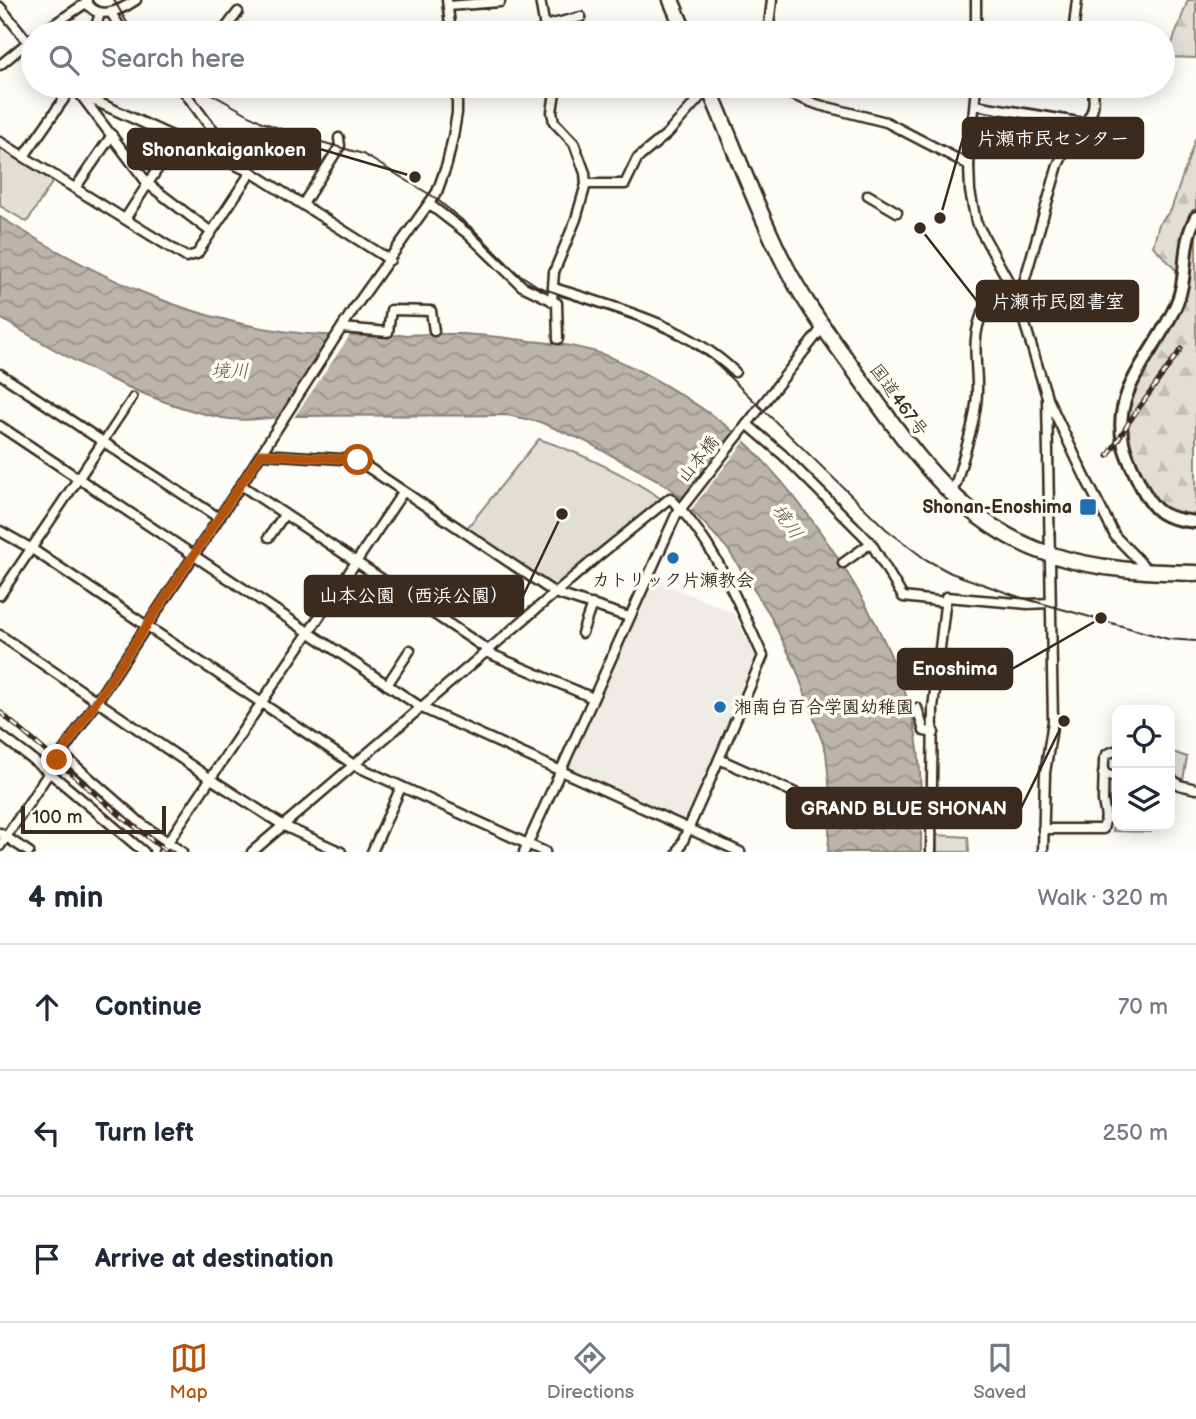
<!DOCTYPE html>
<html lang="en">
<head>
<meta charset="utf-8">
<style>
  body { margin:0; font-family:"Balsamiq Sans","Klee One",sans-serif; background:#f6f6f7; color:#1f2937 }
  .controls { position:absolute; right:21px; bottom:21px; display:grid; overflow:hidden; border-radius:14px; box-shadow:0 4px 18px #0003 }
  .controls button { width:63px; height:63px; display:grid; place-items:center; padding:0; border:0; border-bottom:2px solid #e0e1e3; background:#fff; color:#1f2937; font:35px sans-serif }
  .scale { position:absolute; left:21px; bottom:18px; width:145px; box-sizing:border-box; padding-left:7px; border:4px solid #3b2a1e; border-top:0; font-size:19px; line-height:24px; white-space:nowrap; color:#3b2a1e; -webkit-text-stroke:5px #fdfcf7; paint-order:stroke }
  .stop { position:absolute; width:21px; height:21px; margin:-16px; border:5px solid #b45309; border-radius:50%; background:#fff }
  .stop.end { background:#b45309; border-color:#fff; box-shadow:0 2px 7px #0008 }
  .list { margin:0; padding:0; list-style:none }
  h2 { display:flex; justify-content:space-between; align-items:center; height:91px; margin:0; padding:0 28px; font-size:30px }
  h2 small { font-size:23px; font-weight:400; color:#747a83 }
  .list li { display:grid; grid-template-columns:46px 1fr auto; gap:21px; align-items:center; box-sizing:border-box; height:126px; padding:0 28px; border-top:2px solid #e0e1e3 }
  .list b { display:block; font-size:26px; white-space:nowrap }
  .list em { font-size:23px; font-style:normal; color:#747a83 }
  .icon { flex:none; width:38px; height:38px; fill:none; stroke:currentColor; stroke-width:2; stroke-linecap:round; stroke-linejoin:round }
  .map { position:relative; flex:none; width:1196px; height:852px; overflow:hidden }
  .search { position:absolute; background:#fff; box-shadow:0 4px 18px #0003; left:21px; right:21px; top:21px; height:77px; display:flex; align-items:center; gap:18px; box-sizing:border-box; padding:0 24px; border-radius:38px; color:#747a83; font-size:26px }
  .sheet { height:469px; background:#fff }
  nav { display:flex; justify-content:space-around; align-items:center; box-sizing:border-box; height:98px; border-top:2px solid #e0e1e3; background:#fff; font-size:19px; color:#747a83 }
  nav a { display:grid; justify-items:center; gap:4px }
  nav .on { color:#b45309 }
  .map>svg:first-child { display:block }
</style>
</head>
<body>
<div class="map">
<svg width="1196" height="852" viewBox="0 0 1196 852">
  <defs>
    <pattern id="forest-firs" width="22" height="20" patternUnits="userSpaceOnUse" patternTransform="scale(1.75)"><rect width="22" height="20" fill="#e1ded7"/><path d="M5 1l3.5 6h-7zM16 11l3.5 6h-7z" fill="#c2bfb8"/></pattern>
    <pattern id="water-waves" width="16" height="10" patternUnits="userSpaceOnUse" patternTransform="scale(1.75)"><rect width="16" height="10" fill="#bbb4ad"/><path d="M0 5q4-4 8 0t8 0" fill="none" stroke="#99938c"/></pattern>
  </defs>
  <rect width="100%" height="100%" fill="#fdfcf7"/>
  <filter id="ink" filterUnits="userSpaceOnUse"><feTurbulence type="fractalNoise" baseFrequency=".0143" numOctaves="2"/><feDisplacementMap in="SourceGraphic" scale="14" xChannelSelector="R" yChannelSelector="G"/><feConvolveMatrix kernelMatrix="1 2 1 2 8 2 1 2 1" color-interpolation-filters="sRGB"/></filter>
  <g filter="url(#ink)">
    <path fill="#efece7" d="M 651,578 L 733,613 L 758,659 L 688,822 L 684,823 L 567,771 L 566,767 Z"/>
    <g fill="url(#forest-firs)" stroke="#8e847a" stroke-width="2">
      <path d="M 1188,0 L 1196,0 L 1196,58 L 1167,57 Z"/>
      <path d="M 1196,137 L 1196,517 C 1163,514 1158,508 1144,479 C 1116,423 1125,403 1157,351 C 1163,341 1172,330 1176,319 C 1181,306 1176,284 1176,270 L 1153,246 L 1159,224 L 1171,210 Z"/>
    </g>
    <g fill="#e1ded7" stroke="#8e847a" stroke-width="2">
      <path d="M 0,148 L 53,181 L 27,222 L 0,206 Z"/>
      <path d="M 539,439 C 583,454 625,474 663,500 L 555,590 L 467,528 Z"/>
      <path d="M 1170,751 L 1187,757 L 1183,780 L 1170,773 Z"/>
      <path d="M 1107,780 L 1117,781 L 1117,826 L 1152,826 L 1151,832 L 1113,831 C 1113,813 1107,798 1107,780 Z"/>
      <path d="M 936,835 L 968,837 L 969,852 L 937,852 Z"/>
    </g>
    <path fill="url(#water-waves)" stroke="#887d74" stroke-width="2" d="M 0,217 C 101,280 202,328 323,335 C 369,338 415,333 462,334 C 485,335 508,338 531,341 C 554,343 577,346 599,353 C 640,367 719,415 749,446 C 814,511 884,619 910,708 C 923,754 921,804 921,852 L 828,852 L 831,803 L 826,752 L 795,666 L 769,613 L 727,548 L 676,493 L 656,479 L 585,441 L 540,422 L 507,415 C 437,416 368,415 298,416 C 275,416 247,423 223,418 C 142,402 71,360 0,318 Z"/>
    <g fill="#fdfcf7">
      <path d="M 332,334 L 351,334 L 293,419 L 274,420 Z"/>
      <path d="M 735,432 L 745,441 L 690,511 L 679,501 Z"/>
    </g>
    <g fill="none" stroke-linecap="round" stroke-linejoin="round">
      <defs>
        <g id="pedestrian">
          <path d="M 103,442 L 133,397"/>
          <path d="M 162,852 L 168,842"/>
        </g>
        <g id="minor">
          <path d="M 86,0 C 95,23 121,10 136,0"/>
          <path d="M 447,0 L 451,33"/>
          <path d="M 540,0 L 546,33"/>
          <path d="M 976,0 L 976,33"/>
          <path d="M 448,6 L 500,2"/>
          <path d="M 0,7 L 33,48"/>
          <path d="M 111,13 L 124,33"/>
          <path d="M 544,26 L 581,17"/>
          <path d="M 41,33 L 86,3"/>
          <path d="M 94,33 L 100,13"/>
          <path d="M 222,33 L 238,12"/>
          <path d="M 768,33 L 772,0"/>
          <path d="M 1076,33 L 1074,26 L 1077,0"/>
          <path d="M 0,65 L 33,38"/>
          <path d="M 74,86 L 148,184 L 211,232"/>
          <path d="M 180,86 L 208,124 L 249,169"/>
          <path d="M 768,86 L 819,105 L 886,122 L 969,165"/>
          <path d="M 976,86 L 969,165 L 970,191 L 976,222 L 1016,295 L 1047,397 L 1085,477 L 1115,536 L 1147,569"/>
          <path d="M 84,96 L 251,172 L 390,260"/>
          <path d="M 975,105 L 1084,123 C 1095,113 1095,100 1092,86"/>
          <path d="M 0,142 L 186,257 L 197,254 L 251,172"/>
          <path d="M 25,155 L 73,86"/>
          <path d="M 586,184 L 625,184 L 637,159 L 668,133 L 709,87"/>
          <path d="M 76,187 L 112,135"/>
          <path d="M 868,195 L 897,212"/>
          <path d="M 303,204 L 340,146 L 339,138"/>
          <path d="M 429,204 L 468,234 L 522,286 L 557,303 L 558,339"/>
          <path d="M 125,219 L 177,139"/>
          <path d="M 554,288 C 617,308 686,325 735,372"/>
          <path d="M 1014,291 L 1024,282 L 1058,165 L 1066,148 L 1071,121"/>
          <path d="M 552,301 L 554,272 L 576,219 L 586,184 L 585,173 L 574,143 L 554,122 L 552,112 L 556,86"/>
          <path d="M 342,328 L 388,332 L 391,310 L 431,311 L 434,331"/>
          <path d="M 0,374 L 219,518"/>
          <path d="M 747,424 L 783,455 L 871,543"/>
          <path d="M 0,426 L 422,708 L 740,852"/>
          <path d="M 262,454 L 357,460 L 555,593 L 629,617"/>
          <path d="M 241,485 L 488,650"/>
          <path d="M 949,492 L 956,484 C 963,456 976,422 977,393 C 978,365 970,339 983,312"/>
          <path d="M 0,531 L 32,549 L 354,765 L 545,852"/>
          <path d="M 269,537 L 284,515"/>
          <path d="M 843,563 L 871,543 L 903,597 L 945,602"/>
          <path d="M 0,595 L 103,442"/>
          <path d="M 582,633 L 592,604"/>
          <path d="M 0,635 L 211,779 L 284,826 L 341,852"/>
          <path d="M 486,652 L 593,698"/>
          <path d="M 387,685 L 410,650"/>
          <path d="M 917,708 L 924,731 L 934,733"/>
          <path d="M 0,735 L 49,772 L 144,852"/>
          <path d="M 62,754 L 142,824 L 182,852"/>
          <path d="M 719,759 L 820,804"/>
          <path d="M 1103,773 L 1117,778"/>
          <path d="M 1170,777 L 1179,785 L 1196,789"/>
          <path d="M 1043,829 L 1103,829 L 1106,817 L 1103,801 L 1104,760 L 1107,754 L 1117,750"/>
          <path d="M 0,833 L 29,852"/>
          <path d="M 168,842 L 403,492"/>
          <path d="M 0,846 L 241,485 L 353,310 L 437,192 L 447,164 L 453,137 L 457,113 L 457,86"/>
          <path d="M 252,852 L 597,557 L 670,498 C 712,538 739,604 763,656 L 713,773"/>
          <path d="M 372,852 L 401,787"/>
          <path d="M 524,852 L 676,515 L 823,327"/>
          <path d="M 678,852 L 711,778"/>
          <path d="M 931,852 L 933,708 L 946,597 L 1028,604 L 1050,603"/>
          <path d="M 1043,852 L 1045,773 L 1053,721 L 1047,400"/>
        </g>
        <path id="tertiary" d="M 1196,217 C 1180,247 1189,272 1178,300 C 1161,347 1111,387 1123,442 C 1126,457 1133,469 1139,482 C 1154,513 1162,518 1196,522"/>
        <g id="trunk">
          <path d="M 671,0 L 685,33"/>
          <path d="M 708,86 C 733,144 755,205 783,261 C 804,303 832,339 859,377 C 911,449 960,525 1049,554 C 1097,570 1146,572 1196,573"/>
        </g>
      </defs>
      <use href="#pedestrian" stroke="#3b2a1e" stroke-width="11"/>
      <use href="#minor" stroke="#3b2a1e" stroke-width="13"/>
      <use href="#tertiary" stroke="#3b2a1e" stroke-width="16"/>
      <use href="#trunk" stroke="#3b2a1e" stroke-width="19"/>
      <use href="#pedestrian" stroke="#fdfcf7" stroke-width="6"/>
      <use href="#minor" stroke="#fdfcf7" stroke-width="8"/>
      <use href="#tertiary" stroke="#fdfcf7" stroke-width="10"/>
      <use href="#trunk" stroke="#fdfcf7" stroke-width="14"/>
      <g stroke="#3b2a1e" stroke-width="2">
        <path d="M 114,0 L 133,33"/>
        <path d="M 197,86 L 262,122 L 294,134 L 363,154 L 434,197 L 473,229 L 516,272 L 539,287 L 648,325 L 681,340 L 712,360 L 886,529 L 925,559 L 951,573 L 1019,597 L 1168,639 L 1196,641"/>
      </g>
      <defs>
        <g id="rail">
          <path d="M 1108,456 L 1129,422 L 1181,349"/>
          <path d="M 0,712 L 121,816 L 167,852"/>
        </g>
      </defs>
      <use href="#rail" stroke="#3b2a1e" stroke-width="5"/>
      <use href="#rail" stroke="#fdfcf7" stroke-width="2.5" stroke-dasharray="8" stroke-linecap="butt"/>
    </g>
  </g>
  <g fill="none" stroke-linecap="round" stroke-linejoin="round" filter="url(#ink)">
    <path stroke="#b45309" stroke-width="9" d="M 57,760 L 261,454 L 358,460"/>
  </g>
  <g fill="#1f6fb2" stroke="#fdfcf7" stroke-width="2.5">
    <rect x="1079" y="498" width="18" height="18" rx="3.5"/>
    <circle cx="673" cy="558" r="7"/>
    <circle cx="720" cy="707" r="7"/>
  </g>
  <g text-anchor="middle" stroke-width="7" stroke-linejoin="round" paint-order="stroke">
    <g font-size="18" fill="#3b2a1e" stroke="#fdfcf7">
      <text transform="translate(899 400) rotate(54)" y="6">国道467号</text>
      <text transform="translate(698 459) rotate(-51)" y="6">山本橋</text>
    </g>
    <g font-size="18" font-weight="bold" fill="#3b2a1e" stroke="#fdfcf7" text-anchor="end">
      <text x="1072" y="513">Shonan-Enoshima</text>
      <text x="673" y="586" text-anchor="middle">カトリック片瀬教会</text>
      <text x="734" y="713" text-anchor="start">湘南白百合学園幼稚園</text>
    </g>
    <g font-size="19" font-style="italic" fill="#615349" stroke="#fdfcf7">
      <text x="230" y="377">境川</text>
      <text transform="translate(788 521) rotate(55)" y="7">境川</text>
    </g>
  </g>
  <path fill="none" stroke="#3b2a1e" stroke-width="2.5" d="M940 218L963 138M415 177L320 149M920 228L977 301M562 514L523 596M1101 618L1012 669M1064 721L1021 808"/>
  <g fill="#3b2a1e" stroke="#fdfcf7" stroke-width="2.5">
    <circle cx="940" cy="218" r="7"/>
    <circle cx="415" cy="177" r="7"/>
    <circle cx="920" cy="228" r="7"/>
    <circle cx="562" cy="514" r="7"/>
    <circle cx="1101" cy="618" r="7"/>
    <circle cx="1064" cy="721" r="7"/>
  </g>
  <g fill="#3b2a1e" stroke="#3b2a1e" stroke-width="2.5">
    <rect x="963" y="118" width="180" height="40" rx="7"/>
    <rect x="128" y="129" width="192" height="40" rx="7"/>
    <rect x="977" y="281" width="161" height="40" rx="7"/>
    <rect x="305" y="576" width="218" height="40" rx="7"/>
    <rect x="898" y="649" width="114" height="40" rx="7"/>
    <rect x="787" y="788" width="234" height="40" rx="7"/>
  </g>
  <g font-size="19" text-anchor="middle" font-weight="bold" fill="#fff">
    <text x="1053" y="145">片瀬市民センター</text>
    <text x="224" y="156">Shonankaigankoen</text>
    <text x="1058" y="308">片瀬市民図書室</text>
    <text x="414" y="602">山本公園（西浜公園）</text>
    <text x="955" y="675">Enoshima</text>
    <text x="904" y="815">GRAND BLUE SHONAN</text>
  </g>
</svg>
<div class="controls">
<button><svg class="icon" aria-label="locate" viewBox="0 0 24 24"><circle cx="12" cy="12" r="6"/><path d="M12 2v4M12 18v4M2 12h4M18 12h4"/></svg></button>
<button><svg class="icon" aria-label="layers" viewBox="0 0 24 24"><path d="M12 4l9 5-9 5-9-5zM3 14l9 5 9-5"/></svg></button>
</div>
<div class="scale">100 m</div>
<div class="stop" style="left:358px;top:460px"></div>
<div class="stop end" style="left:57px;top:760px"></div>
<div class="search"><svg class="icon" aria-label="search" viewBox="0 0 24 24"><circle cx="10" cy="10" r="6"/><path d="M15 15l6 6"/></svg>Search here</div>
</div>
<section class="sheet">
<h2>4 min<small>Walk · 320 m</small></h2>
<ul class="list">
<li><svg class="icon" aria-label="ahead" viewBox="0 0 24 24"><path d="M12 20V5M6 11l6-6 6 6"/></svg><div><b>Continue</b></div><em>70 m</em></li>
<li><svg class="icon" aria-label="left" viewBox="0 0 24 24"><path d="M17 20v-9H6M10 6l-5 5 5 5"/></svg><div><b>Turn left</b></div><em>250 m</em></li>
<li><svg class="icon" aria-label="arrive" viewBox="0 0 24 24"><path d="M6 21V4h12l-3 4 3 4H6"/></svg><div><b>Arrive at destination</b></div></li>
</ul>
</section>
<nav>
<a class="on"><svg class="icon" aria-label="map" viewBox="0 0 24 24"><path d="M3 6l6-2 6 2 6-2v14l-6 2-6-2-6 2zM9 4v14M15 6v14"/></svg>Map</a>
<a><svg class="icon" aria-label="directions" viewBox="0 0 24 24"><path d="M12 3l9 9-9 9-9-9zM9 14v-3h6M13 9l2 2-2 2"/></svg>Directions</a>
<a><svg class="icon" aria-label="saved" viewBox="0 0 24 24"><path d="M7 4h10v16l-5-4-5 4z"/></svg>Saved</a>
</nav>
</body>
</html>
